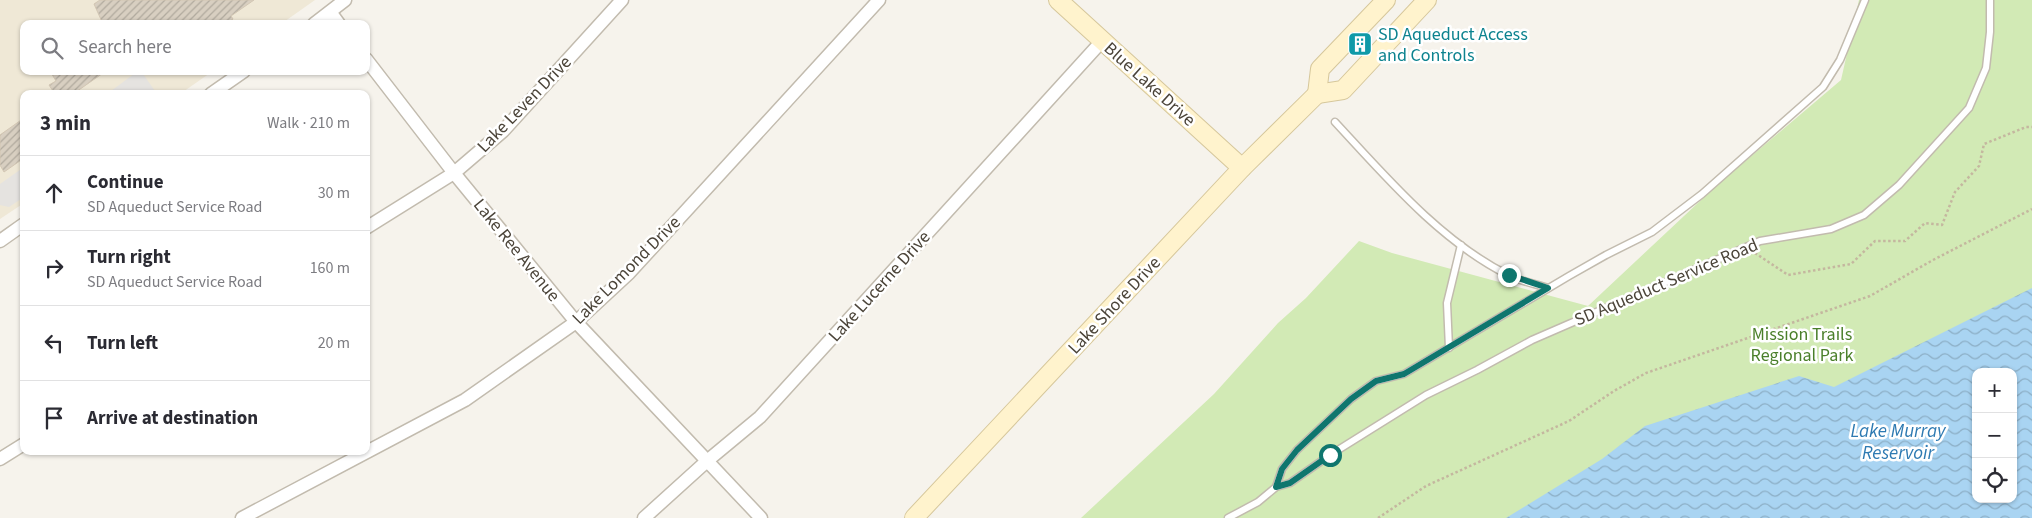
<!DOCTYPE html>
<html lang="en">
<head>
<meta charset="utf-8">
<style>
  body { margin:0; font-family:"Source Sans 3",sans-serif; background:#f2f2f3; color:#2b2b33 }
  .controls { position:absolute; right:15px; bottom:15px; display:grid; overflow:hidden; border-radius:10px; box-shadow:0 1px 4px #0004 }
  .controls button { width:45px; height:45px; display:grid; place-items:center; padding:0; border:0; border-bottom:1px solid #e1e1e2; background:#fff; color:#2b2b33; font:25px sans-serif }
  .stop { position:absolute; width:15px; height:15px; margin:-11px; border:4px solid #0f766e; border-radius:50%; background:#fff }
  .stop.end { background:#0f766e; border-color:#fff; box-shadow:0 1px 5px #0008 }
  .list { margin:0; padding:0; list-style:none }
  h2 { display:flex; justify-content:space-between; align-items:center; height:65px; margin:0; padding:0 20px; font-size:21px }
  h2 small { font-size:16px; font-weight:400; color:#7c7c81 }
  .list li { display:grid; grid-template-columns:32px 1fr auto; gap:15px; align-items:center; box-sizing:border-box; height:75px; padding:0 20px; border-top:1px solid #e1e1e2 }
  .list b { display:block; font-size:19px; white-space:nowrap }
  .list p { margin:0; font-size:16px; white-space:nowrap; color:#7c7c81 }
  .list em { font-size:16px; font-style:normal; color:#7c7c81 }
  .icon { flex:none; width:28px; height:28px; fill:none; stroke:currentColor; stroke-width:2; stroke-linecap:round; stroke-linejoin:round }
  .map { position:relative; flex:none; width:2032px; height:518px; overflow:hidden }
  .search { position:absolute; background:#fff; box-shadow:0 1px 4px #0004; left:20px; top:20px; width:350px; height:55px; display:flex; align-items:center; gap:12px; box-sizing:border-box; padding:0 18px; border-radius:10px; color:#7c7c81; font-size:19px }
  .panel { position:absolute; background:#fff; box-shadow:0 1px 4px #0004; left:20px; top:90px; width:350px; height:365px; border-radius:10px }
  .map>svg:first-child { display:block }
</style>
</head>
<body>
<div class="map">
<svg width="2032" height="518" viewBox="0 0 2032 518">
  <defs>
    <pattern id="water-waves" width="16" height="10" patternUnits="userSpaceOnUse" patternTransform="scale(1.25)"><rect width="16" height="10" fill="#a9d4f2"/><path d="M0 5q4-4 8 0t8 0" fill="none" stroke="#8caec5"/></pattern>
    <pattern id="building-hatch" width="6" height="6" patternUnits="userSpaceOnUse" patternTransform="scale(1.25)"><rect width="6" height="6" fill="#d8cfc1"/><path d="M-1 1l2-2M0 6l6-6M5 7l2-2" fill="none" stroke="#b1aa9e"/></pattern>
  </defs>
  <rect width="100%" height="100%" fill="#f6f3ec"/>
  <path fill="#efe8d6" d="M 0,0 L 315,0 L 281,24 L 24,24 L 24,71 L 213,71 L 180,94 L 24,94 L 24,203 L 0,219 Z"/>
  <path fill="#d2eab5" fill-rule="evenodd" d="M 1859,0 L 2032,0 L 2032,518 L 1081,518 L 1214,394 L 1278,323 L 1306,298 L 1359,241 L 1392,253 L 1588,306 L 1716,186 L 1841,80 ZM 1976,372 L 2013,372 L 2013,499 L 1976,499 Z"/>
  <g fill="#e5e3e0">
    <path d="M 138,71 L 141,71 L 157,94 L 107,94 Z"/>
    <path d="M 24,167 L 24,197 L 9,207 L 0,205 L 0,184 Z"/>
  </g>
  <path fill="url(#water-waves)" fill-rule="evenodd" d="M 2032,288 L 2032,518 L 1506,518 L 1602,459 L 1645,426 L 1799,376 L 1834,387 ZM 1976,372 L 2013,372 L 2013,499 L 1976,499 Z"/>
  <g fill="url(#building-hatch)" stroke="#d3c7b4">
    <path d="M 100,0 L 254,0 L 231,16 L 233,19 L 226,24 L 103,24 L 94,4 Z"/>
    <path d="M 1363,39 L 1369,44 L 1361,53 L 1355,48 Z"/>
    <path d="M 50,71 L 106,71 L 73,94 L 55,94 L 49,85 L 56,81 Z"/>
    <path d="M 24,118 L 24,158 L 4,172 L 0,165 L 0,135 Z"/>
  </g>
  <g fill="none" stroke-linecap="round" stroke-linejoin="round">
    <defs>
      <g id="lane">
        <path d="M 1335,122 C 1386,177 1440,241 1508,275 C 1520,281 1535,284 1548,288"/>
        <path d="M 1449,348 L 1447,303 L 1461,245"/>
        <path d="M 1276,487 L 1282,469 L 1297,450 L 1351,399 L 1376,381 L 1404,374 L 1569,276 L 1606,255 L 1652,232 L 1702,194 L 1823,87 L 1840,60 L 1865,0"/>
        <path d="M 1228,518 L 1258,502 L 1276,487 L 1290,483 L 1330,455 L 1426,395 L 1477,370 L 1532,340 L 1760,241 L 1831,229 L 1864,215 L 1899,185 L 1969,108 L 1986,68 L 1990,32 L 1990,0"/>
      </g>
      <g id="street">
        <path d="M 331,13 L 339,24"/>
        <path d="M 314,24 L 345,0"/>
        <path d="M 366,59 L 454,173 L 576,322 L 761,518"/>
        <path d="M 211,94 L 244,71"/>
        <path d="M 366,228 L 454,173 L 503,131 L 622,0"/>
        <path d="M 0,241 L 24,224"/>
        <path d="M 0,459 L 24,444"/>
        <path d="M 242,518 L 465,400 L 576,322 L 629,273 L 879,0"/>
        <path d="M 644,518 L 707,461 L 760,417 L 1102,41"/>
      </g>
      <g id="secondary">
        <path d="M 1058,0 L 1242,168"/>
        <path d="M 1317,94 L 1343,90 L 1427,0"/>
        <path d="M 1317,94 L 1320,69 L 1386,0"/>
        <path d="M 914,518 L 1242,168 L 1317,94"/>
      </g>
    </defs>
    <use href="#lane" stroke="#c2bbae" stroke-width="9"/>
    <use href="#street" stroke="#c2bbae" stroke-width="15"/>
    <use href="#secondary" stroke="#d6c79b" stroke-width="20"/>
    <g stroke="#c4b79f" stroke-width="2.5" stroke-dasharray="2.5 2.5" stroke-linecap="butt">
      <path d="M 1755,253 L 1788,275 L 1851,264 L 1875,241 L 1905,241 L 1925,223 L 1942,225 L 1955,192 L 1979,166 L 1984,144 L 2026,127 L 2032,127"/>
      <path d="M 1378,518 L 1426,486 L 1569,421 L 1614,391 L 1646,373 L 1870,296 L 1933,260 L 2032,209"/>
    </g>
    <use href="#lane" stroke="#fff" stroke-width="6"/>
    <use href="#street" stroke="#fff" stroke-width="12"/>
    <use href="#secondary" stroke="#fff3cd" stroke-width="18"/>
  </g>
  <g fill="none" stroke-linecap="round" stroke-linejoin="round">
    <path stroke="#0f766e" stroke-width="6" d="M 1330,455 L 1290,483 L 1276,487 L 1282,469 L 1297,450 L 1351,399 L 1376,381 L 1404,374 L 1548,288 L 1509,275"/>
  </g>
  <defs>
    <symbol id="building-square" viewBox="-11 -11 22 22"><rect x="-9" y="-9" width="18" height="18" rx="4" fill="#0f9aa8" stroke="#fff"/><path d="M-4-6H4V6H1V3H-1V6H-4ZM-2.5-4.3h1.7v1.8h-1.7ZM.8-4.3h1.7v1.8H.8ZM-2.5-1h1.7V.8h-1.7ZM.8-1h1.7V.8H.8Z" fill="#fff"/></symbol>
  </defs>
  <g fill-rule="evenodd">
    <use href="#building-square" x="1346" y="30" width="28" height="28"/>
  </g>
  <g text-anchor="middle" stroke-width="5" stroke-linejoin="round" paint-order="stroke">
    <g font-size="18" fill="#0d838f" stroke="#fff" text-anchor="start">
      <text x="1378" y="40">SD Aqueduct Access<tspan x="1378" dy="21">and Controls</tspan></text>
    </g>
    <g font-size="18" fill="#4b4439" stroke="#fff">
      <text transform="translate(1150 84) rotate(42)" y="6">Blue Lake Drive</text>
      <text transform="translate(524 104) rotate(-46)" y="6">Lake Leven Drive</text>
      <text transform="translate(517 250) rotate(51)" y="6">Lake Ree Avenue</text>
      <text transform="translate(626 270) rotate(-45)" y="6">Lake Lomond Drive</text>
      <text transform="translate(1666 282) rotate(-23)" y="6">SD Aqueduct Service Road</text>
      <text transform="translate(879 286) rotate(-48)" y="6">Lake Lucerne Drive</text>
      <text transform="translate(1114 305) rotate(-47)" y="6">Lake Shore Drive</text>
    </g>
    <g font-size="18" fill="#4a7f2a" stroke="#fff">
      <text x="1802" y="340">Mission Trails<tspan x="1802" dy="21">Regional Park</tspan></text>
    </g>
    <g font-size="19" font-style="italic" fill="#2e7ab2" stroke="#fff">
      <text x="1898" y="437">Lake Murray<tspan x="1898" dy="22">Reservoir</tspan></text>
    </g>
  </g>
</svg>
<div class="controls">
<button>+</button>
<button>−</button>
<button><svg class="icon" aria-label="locate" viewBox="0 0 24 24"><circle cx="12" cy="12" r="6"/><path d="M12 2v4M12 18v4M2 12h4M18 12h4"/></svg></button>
</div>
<div class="stop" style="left:1330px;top:455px"></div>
<div class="stop end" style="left:1509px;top:275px"></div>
<div class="search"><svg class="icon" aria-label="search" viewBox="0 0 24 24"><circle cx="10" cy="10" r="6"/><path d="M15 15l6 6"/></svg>Search here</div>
<section class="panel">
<h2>3 min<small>Walk · 210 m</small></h2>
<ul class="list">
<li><svg class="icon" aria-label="ahead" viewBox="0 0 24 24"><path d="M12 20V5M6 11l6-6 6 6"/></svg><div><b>Continue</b><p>SD Aqueduct Service Road</p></div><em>30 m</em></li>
<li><svg class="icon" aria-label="right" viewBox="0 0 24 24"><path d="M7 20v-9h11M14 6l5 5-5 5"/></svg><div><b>Turn right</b><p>SD Aqueduct Service Road</p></div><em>160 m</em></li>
<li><svg class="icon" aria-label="left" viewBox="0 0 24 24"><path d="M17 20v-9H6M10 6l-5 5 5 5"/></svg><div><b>Turn left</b></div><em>20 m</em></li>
<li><svg class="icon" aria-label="arrive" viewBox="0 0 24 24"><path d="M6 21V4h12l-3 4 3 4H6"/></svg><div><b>Arrive at destination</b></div></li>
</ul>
</section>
</div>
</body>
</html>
